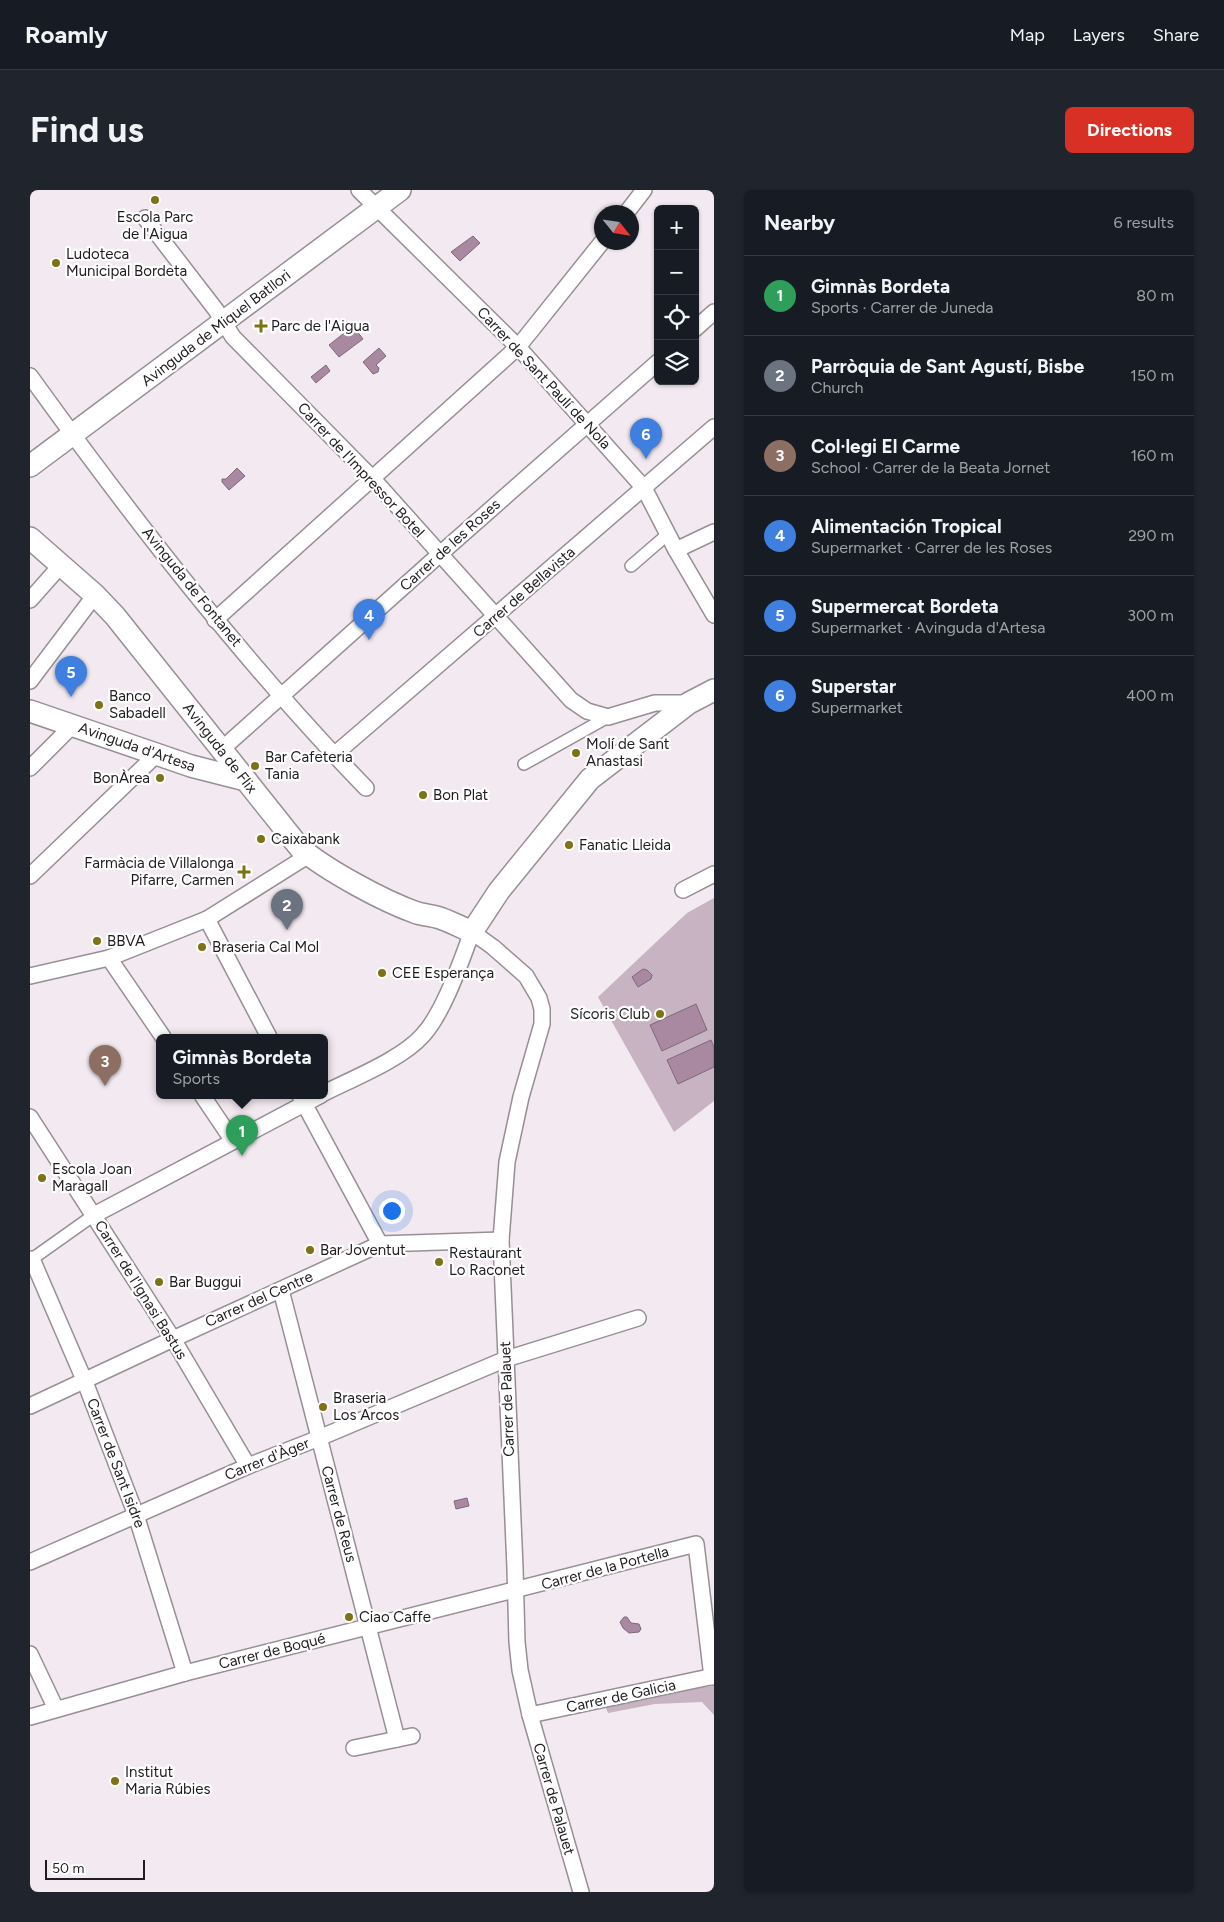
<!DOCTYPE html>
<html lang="en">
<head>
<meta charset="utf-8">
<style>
  body { margin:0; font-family:Figtree,sans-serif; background:#20242c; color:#f1f3f6 }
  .controls { position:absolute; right:15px; top:15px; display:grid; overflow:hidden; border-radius:8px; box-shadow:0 1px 4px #0004 }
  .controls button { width:45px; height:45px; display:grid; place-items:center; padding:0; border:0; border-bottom:1px solid #363941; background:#171b24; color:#f1f3f6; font:25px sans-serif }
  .compass { position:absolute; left:564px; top:15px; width:45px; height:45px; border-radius:50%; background:#171b24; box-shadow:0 1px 4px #0004; rotate:120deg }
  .scale { position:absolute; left:15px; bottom:12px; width:100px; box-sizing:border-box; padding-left:5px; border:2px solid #201c1f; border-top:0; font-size:14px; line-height:18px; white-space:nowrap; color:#201c1f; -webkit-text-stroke:4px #fff; paint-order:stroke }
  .you { position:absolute; left:361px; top:1020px; width:18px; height:18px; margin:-12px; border:4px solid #fff; border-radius:50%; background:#1a73e8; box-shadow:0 0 0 8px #1a73e833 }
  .badge { display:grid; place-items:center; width:32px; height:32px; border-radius:50%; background:#d93025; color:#fff; font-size:16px; font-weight:700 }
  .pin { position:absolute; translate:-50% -41px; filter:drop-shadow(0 1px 2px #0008) }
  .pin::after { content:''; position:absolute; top:26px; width:18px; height:15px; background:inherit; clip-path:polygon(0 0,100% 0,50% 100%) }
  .popup { position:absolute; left:126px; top:844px; width:172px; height:65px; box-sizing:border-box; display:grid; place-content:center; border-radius:8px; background:#171b24; filter:drop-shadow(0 1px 4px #0005); font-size:16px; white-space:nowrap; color:#9ea1a6 }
  .popup b { font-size:19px; color:#f1f3f6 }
  .popup::after { content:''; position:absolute; left:50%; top:100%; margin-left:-10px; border:10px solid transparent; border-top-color:#171b24 }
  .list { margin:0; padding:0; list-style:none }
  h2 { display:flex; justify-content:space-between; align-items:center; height:65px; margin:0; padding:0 20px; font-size:21px }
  h2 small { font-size:16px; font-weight:400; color:#9ea1a6 }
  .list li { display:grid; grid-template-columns:32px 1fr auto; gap:15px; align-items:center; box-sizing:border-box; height:80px; padding:0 20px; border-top:1px solid #363941 }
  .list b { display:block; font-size:19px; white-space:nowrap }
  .list p { margin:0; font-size:16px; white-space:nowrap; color:#9ea1a6 }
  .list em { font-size:16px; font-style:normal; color:#9ea1a6 }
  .icon { flex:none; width:28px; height:28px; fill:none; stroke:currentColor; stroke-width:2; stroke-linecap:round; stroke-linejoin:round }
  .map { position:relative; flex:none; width:684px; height:1702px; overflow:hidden; border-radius:8px }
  header { display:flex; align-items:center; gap:30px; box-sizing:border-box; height:70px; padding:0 25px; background:#171b24; border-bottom:1px solid #363941 }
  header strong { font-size:24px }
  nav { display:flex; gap:28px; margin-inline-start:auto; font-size:18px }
  .intro { display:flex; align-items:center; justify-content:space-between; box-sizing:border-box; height:120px; padding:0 30px }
  h1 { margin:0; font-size:35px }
  .button { padding:12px 22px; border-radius:8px; background:#d93025; color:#fff; font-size:18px; font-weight:700 }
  main { display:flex; gap:30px; padding:0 30px }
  aside { flex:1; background:#171b24; border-radius:8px; box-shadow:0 1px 4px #0004 }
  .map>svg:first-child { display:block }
</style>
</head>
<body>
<header>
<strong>Roamly</strong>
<nav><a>Map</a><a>Layers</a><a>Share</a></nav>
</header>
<div class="intro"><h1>Find us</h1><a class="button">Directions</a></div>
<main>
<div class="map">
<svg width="684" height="1702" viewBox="0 0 684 1702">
  <rect width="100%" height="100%" fill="#f3e9f0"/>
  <g fill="#c7b3c2">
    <path d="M 684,708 L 684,911 L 644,942 L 568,807 L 657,723 Z"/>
    <path d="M 684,1496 L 684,1525 L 672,1512 L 625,1514 L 578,1523 L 576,1518 L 577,1514 L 655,1498 Z"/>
  </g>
  <g fill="#a889a1" stroke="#7f687a">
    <path d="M 443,46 L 450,53 L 430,71 L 421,62 Z"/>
    <path d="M 323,136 L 333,149 L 309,167 L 299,155 Z"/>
    <path d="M 349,158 L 356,166 L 346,175 L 349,178 L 348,182 L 343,184 L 333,172 Z"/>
    <path d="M 296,175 L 300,181 L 286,193 L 281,187 Z"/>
    <path d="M 207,278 L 215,286 L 199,300 L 192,292 L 192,289 L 196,289 Z"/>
    <path d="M 613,779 L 617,780 L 622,785 L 621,789 L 608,797 L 602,787 Z"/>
    <path d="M 666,814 L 677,840 L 632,861 L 620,835 Z"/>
    <path d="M 681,850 L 684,857 L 684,877 L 648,894 L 637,870 Z"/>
    <path d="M 437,1308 L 439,1316 L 426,1319 L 424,1311 Z"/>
    <path d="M 594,1427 L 597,1427 L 601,1433 L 609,1434 L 611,1439 L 609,1442 L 599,1443 L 593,1438 L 590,1432 Z"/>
  </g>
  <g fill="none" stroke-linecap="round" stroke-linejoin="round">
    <defs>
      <g id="pedestrian">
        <path d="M 601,376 L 638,344"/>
        <path d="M 494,574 L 578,527"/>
        <path d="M 2,1069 L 64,1025"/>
      </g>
      <g id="minor">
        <path d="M 329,0 L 488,157 L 614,298 L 646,360 L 684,425"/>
        <path d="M 597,22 L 614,0"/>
        <path d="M 115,28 L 186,120 L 203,147 L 343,289 L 541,510 L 557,521 L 578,527 L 625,513 L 659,513"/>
        <path d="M 665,139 L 684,122"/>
        <path d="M 0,186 C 104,330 213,471 336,598"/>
        <path d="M 646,360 L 684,342"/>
        <path d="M 0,410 L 31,375"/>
        <path d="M 185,430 L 488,157 L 572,52"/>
        <path d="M 0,491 L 65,405"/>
        <path d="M 192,559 L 410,364 L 628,172"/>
        <path d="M 304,565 L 684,237"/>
        <path d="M 0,578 L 43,535"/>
        <path d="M 0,686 L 126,565"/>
        <path d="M 653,700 L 684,684"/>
        <path d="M 177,729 L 239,847"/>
        <path d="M 79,768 L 133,847"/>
        <path d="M 0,786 L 79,768 L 177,729 L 279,665"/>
        <path d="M 294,903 C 324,888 372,869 393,845 C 414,822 431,771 442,742 L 463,757 L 496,786 L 509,808 L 512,819 L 512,834 L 491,907 L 477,972 L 471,1050 L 485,1378 L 487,1452 L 490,1480 L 500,1525 L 551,1702"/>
        <path d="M 172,905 L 203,951"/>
        <path d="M 270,906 L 350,1054"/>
        <path d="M 0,927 L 143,1149 L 218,1276"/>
        <path d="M 64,1025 L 291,905"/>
        <path d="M 0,1071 L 2,1069 L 55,1192 L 106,1325 L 155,1483"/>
        <path d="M 251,1100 L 367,1549"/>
        <path d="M 0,1216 L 143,1149 L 350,1054 L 471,1050"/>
        <path d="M 0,1372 L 218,1276 L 289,1248 L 476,1169 L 608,1128"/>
        <path d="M 0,1464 L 26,1519"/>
        <path d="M 500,1525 L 684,1486"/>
        <path d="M 0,1527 L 155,1483 L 666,1354 L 682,1487"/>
        <path d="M 324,1558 L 382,1546"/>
      </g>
      <g id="secondary">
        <path d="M 0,276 L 370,0"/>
        <path d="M 0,348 L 65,405 L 85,426 L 270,658 C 298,681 353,711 387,723 C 395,725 403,726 410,728 C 421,732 431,737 442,742 L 469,701 L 560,589 L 659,513 L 684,500"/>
        <path d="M 0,521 L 161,576 L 216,590"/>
      </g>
    </defs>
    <use href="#pedestrian" stroke="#988e95" stroke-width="14"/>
    <use href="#minor" stroke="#988e95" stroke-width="18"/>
    <use href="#secondary" stroke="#988e95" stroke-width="24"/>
    <use href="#pedestrian" stroke="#fff" stroke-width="11"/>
    <use href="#minor" stroke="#fff" stroke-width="15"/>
    <use href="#secondary" stroke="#fff" stroke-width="21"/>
  </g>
  <g fill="#7d7214" stroke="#fff" stroke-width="2">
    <circle cx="125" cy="10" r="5"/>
    <circle cx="26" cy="73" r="5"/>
    <path d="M228.5 128.5h5v5h5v5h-5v5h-5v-5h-5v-5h5z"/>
    <circle cx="69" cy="515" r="5"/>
    <circle cx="546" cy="563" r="5"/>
    <circle cx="225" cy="576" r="5"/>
    <circle cx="130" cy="588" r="5"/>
    <circle cx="393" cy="605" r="5"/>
    <circle cx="231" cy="649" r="5"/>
    <circle cx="539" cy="655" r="5"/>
    <path d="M211.5 674.5h5v5h5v5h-5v5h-5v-5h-5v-5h5z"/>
    <circle cx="67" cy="751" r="5"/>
    <circle cx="172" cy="757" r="5"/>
    <circle cx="352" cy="783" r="5"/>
    <circle cx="630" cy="824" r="5"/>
    <circle cx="12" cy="988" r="5"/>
    <circle cx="280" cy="1060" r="5"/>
    <circle cx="409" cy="1072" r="5"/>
    <circle cx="129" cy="1092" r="5"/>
    <circle cx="293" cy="1217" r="5"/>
    <circle cx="319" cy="1427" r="5"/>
    <circle cx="85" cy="1591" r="5"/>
  </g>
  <g text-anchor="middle" stroke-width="4.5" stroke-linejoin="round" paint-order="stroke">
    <g font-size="15" fill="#201c1f" stroke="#fff" text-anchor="start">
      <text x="125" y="32" text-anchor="middle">Escola Parc<tspan x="125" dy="17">de l'Aigua</tspan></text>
      <text x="36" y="69">Ludoteca<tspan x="36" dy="17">Municipal Bordeta</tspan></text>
      <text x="241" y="141">Parc de l'Aigua</text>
      <text x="79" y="511">Banco<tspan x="79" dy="17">Sabadell</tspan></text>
      <text x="556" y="559">Molí de Sant<tspan x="556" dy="17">Anastasi</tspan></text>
      <text x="235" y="572">Bar Cafeteria<tspan x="235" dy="17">Tania</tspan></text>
      <text x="120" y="593" text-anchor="end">BonÀrea</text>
      <text x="403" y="610">Bon Plat</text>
      <text x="241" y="654">Caixabank</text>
      <text x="549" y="660">Fanatic Lleida</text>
      <text x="204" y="678" text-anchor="end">Farmàcia de Villalonga<tspan x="204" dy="17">Pifarre, Carmen</tspan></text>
      <text x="77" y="756">BBVA</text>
      <text x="182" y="762">Braseria Cal Mol</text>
      <text x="362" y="788">CEE Esperança</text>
      <text x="620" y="829" text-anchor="end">Sícoris Club</text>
      <text x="22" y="984">Escola Joan<tspan x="22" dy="17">Maragall</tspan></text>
      <text x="290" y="1065">Bar Joventut</text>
      <text x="419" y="1068">Restaurant<tspan x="419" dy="17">Lo Raconet</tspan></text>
      <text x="139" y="1097">Bar Buggui</text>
      <text x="303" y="1213">Braseria<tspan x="303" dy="17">Los Arcos</tspan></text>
      <text x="329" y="1432">Ciao Caffe</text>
      <text x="95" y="1587">Institut<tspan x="95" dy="17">Maria Rúbies</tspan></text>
    </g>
    <g font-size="15" fill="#201c1f" stroke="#fff">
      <text transform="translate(186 138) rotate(-37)" y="5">Avinguda de Miquel Batllori</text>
      <text transform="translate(514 188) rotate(47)" y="5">Carrer de Sant Paulí de Nola</text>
      <text transform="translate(331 280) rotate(47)" y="5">Carrer de l'Impressor Botel</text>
      <text transform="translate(420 355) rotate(-42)" y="5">Carrer de les Roses</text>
      <text transform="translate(162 397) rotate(51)" y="5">Avinguda de Fontanet</text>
      <text transform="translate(494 402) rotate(-41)" y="5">Carrer de Bellavista</text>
      <text transform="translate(107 557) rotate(19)" y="5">Avinguda d'Artesa</text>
      <text transform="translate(190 558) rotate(52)" y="5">Avinguda de Flix</text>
      <text transform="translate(111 1100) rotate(58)" y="5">Carrer de l'Ignasi Bastus</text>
      <text transform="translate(229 1109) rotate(-24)" y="5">Carrer del Centre</text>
      <text transform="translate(477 1209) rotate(-92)" y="5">Carrer de Palauet</text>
      <text transform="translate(237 1269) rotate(-22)" y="5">Carrer d'Àger</text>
      <text transform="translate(86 1273) rotate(69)" y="5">Carrer de Sant Isidre</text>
      <text transform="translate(309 1324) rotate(75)" y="5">Carrer de Reus</text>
      <text transform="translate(575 1378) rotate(-15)" y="5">Carrer de la Portella</text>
      <text transform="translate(242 1461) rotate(-14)" y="5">Carrer de Boqué</text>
      <text transform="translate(591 1506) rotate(-12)" y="5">Carrer de Galicia</text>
      <text transform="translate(524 1609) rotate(74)" y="5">Carrer de Palauet</text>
    </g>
  </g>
</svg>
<div class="controls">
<button>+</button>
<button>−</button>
<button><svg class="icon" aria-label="locate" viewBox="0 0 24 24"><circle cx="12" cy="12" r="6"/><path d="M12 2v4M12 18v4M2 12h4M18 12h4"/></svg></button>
<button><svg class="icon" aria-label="layers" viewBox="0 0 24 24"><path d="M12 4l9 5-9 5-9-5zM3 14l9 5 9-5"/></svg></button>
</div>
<svg class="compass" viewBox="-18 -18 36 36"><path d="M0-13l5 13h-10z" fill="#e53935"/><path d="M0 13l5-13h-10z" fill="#9ea1a6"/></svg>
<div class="scale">50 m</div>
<div class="you"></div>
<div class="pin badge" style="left:212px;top:966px;background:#2e9e5b">1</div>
<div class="popup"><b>Gimnàs Bordeta</b>Sports</div>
<div class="pin badge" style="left:257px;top:740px;background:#6b7280">2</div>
<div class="pin badge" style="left:75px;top:896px;background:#8d6e63">3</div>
<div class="pin badge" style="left:339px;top:450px;background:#3f7fe0">4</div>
<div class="pin badge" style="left:41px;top:507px;background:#3f7fe0">5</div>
<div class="pin badge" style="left:616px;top:269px;background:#3f7fe0">6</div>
</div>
<aside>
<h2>Nearby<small>6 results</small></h2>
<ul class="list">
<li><span class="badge" style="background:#2e9e5b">1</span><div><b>Gimnàs Bordeta</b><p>Sports · Carrer de Juneda</p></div><em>80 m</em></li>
<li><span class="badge" style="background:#6b7280">2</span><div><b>Parròquia de Sant Agustí, Bisbe</b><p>Church</p></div><em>150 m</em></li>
<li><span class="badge" style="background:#8d6e63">3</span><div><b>Col·legi El Carme</b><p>School · Carrer de la Beata Jornet</p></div><em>160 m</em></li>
<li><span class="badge" style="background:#3f7fe0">4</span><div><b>Alimentación Tropical</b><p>Supermarket · Carrer de les Roses</p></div><em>290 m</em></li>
<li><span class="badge" style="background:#3f7fe0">5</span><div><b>Supermercat Bordeta</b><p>Supermarket · Avinguda d'Artesa</p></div><em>300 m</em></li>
<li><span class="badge" style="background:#3f7fe0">6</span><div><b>Superstar</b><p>Supermarket</p></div><em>400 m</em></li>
</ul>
</aside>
</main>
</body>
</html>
